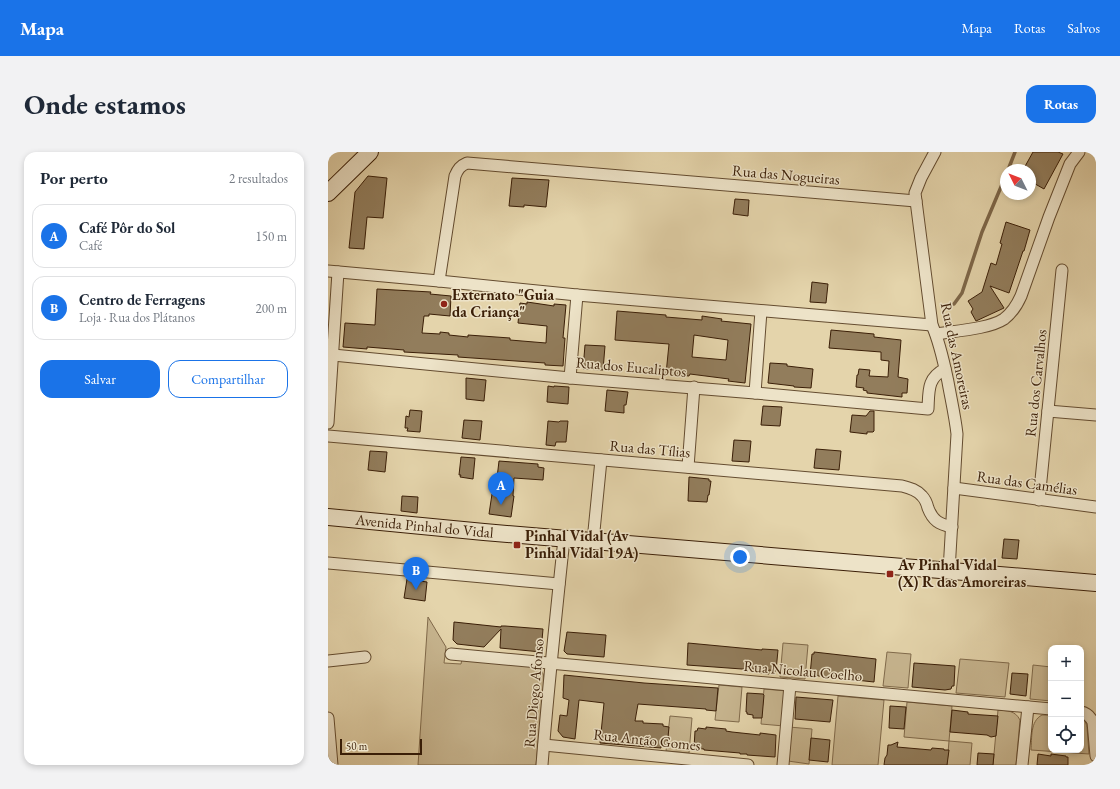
<!DOCTYPE html>
<html lang="pt">
<head>
<meta charset="utf-8">
<style>
  body { margin:0; font-family:"EB Garamond",serif; background:#f2f2f3; color:#1f2937 }
  .controls { position:absolute; right:12px; bottom:12px; display:grid; overflow:hidden; border-radius:8px; box-shadow:0 2px 6px #0003 }
  .controls button { width:36px; height:36px; display:grid; place-items:center; padding:0; border:0; border-bottom:1px solid #e0e1e3; background:#fff; color:#1f2937; font:20px sans-serif }
  .compass { position:absolute; left:672px; top:12px; width:36px; height:36px; border-radius:50%; background:#fff; box-shadow:0 2px 6px #0003; rotate:312deg }
  .scale { position:absolute; left:12px; bottom:10px; width:82px; box-sizing:border-box; padding-left:4px; border:2px solid #3a1e07; border-top:0; font-size:11px; line-height:14px; white-space:nowrap; color:#3a1e07; -webkit-text-stroke:3px #ede3c8; paint-order:stroke }
  .you { position:absolute; left:412px; top:405px; width:14px; height:14px; margin:-10px; border:3px solid #fff; border-radius:50%; background:#1a73e8; box-shadow:0 0 0 6px #1a73e833 }
  .badge { display:grid; place-items:center; width:26px; height:26px; border-radius:50%; background:#1a73e8; color:#fff; font-size:13px; font-weight:700 }
  .pin { position:absolute; translate:-50% -33px; filter:drop-shadow(0 1px 2px #0008) }
  .pin::after { content:''; position:absolute; top:21px; width:14px; height:12px; background:inherit; clip-path:polygon(0 0,100% 0,50% 100%) }
  .list { margin:0; padding:0; list-style:none }
  h2 { display:flex; justify-content:space-between; align-items:center; height:52px; margin:0; padding:0 16px; font-size:17px }
  h2 small { font-size:13px; font-weight:400; color:#747a83 }
  .list li { display:grid; grid-template-columns:26px 1fr auto; gap:12px; align-items:center; box-sizing:border-box; height:64px; margin:0 8px 8px; padding:0 8px; border:1px solid #e0e1e3; border-radius:12px }
  .list b { display:block; font-size:15px; white-space:nowrap }
  .list p { margin:0; font-size:13px; white-space:nowrap; color:#747a83 }
  .list em { font-size:13px; font-style:normal; color:#747a83 }
  .actions { display:flex; gap:8px; padding:12px 16px }
  .actions a { flex:1; padding:9px 0; border:1px solid #1a73e8; border-radius:12px; text-align:center; font-size:14px; color:#1a73e8 }
  .actions .main { background:#1a73e8; color:#fff }
  .icon { flex:none; width:22px; height:22px; fill:none; stroke:currentColor; stroke-width:2; stroke-linecap:round; stroke-linejoin:round }
  .map { position:relative; flex:none; width:768px; height:613px; overflow:hidden; border-radius:12px }
  header { display:flex; align-items:center; gap:24px; box-sizing:border-box; height:56px; padding:0 20px; background:#1a73e8; color:#fff }
  header strong { font-size:19px }
  nav { display:flex; gap:22px; margin-inline-start:auto; font-size:14px }
  .intro { display:flex; align-items:center; justify-content:space-between; box-sizing:border-box; height:96px; padding:0 24px }
  h1 { margin:0; font-size:28px }
  .button { padding:10px 18px; border-radius:12px; background:#1a73e8; color:#fff; font-size:14px; font-weight:700 }
  main { display:flex; gap:24px; padding:0 24px }
  aside { flex:1; background:#fff; border-radius:12px; box-shadow:0 2px 6px #0003 }
  .map>svg:first-child { display:block }
</style>
</head>
<body>
<header>
<strong>Mapa</strong>
<nav><a>Mapa</a><a>Rotas</a><a>Salvos</a></nav>
</header>
<div class="intro"><h1>Onde estamos</h1><a class="button">Rotas</a></div>
<main>
<aside>
<h2>Por perto<small>2 resultados</small></h2>
<ul class="list">
<li><span class="badge">A</span><div><b>Café Pôr do Sol</b><p>Café</p></div><em>150 m</em></li>
<li><span class="badge">B</span><div><b>Centro de Ferragens</b><p>Loja · Rua dos Plátanos</p></div><em>200 m</em></li>
</ul>
<div class="actions"><a class="main">Salvar</a><a>Compartilhar</a></div>
</aside>
<div class="map">
<svg width="768" height="613" viewBox="0 0 768 613">
  <rect width="100%" height="100%" fill="#e4d4ab"/>
  <filter id="stains"><feTurbulence type="fractalNoise" baseFrequency=".005" numOctaves="4"/><feColorMatrix values="0 0 0 0 .2 0 0 0 0 .09 0 0 0 0 .02 0 0 0 .5 -.17"/></filter>
  <radialGradient id="worn" r=".72"><stop offset=".6" stop-color="#630" stop-opacity="0"/><stop offset="1" stop-color="#630" stop-opacity=".3"/></radialGradient>
  <g fill="#c7b58f" stroke="#806a4b">
    <path d="M 100,465 L 118,495 L 116,511 L 133,512 L 134,507 L 209,515 C 214,518 216,522 216,528 L 208,613 L 90,613 Z"/>
    <path d="M 455,491 L 480,493 L 477,527 L 452,525 Z"/>
    <path d="M 559,500 L 583,502 L 580,536 L 555,534 Z"/>
    <path d="M 632,507 L 681,511 L 677,545 L 628,541 Z"/>
    <path d="M 705,513 L 723,515 L 723,549 L 702,547 Z"/>
    <path d="M 391,533 L 414,535 L 411,570 L 387,568 Z"/>
    <path d="M 436,537 L 459,539 L 456,574 L 433,572 Z"/>
    <path d="M 510,544 L 556,548 L 550,613 L 504,613 Z"/>
    <path d="M 579,550 L 624,554 L 621,589 L 644,591 L 642,613 L 619,613 L 621,589 L 576,585 Z"/>
    <path d="M 670,558 C 679,559 687,558 692,568 L 688,613 L 665,613 Z"/>
    <path d="M 714,563 L 723,563 L 723,598 L 753,598 L 753,566 C 757,568 758,571 759,575 L 761,602 L 703,598 C 704,586 702,569 714,563 Z"/>
    <path d="M 342,564 L 364,566 L 361,601 L 338,599 Z"/>
    <path d="M 461,575 L 484,577 L 481,612 L 460,609 Z"/>
  </g>
  <g fill="none" stroke-linecap="round" stroke-linejoin="round">
    <g stroke="#7d6648" stroke-width="3.5">
      <path d="M 680,18 L 687,0"/>
      <path d="M 626,152 L 634,141 L 654,80 L 678,23"/>
    </g>
  </g>
  <g fill="#927d5c" stroke="#3a1e07" fill-rule="evenodd">
    <path d="M 705,0 L 730,0 L 735,2 L 716,37 L 702,29 L 702,18 L 695,18 Z"/>
    <path d="M 40,24 L 59,26 L 55,66 L 39,65 L 36,97 L 21,96 L 27,40 Z"/>
    <path d="M 184,26 L 221,28 L 218,55 L 196,53 L 196,55 L 181,54 Z"/>
    <path d="M 407,47 L 421,48 L 420,64 L 405,62 Z"/>
    <path d="M 678,70 L 702,78 L 696,99 L 695,99 L 681,141 L 662,134 L 676,156 L 648,169 L 643,160 L 645,157 L 640,149 L 654,140 L 663,111 L 668,113 L 674,92 L 672,91 Z"/>
    <path d="M 484,130 L 500,132 L 498,151 L 482,150 Z"/>
    <path d="M 49,137 L 103,140 L 102,142 L 123,144 L 122,164 L 101,162 L 101,164 L 96,164 L 94,181 L 112,182 L 112,180 L 121,181 L 121,183 L 140,185 L 140,183 L 182,186 L 182,188 L 218,191 L 219,174 L 190,171 L 192,151 L 199,152 L 199,150 L 226,154 L 226,152 L 238,153 L 235,186 L 237,186 L 235,214 L 217,213 L 217,211 L 130,205 L 130,203 L 76,200 L 76,198 L 39,195 L 39,197 L 15,195 L 17,171 L 47,173 Z"/>
    <path d="M 289,159 L 338,163 L 338,165 L 374,168 L 374,164 L 394,167 L 393,169 L 423,172 L 417,231 L 400,229 L 401,227 L 362,222 L 361,224 L 338,222 L 341,192 L 287,188 ZM 366,183 L 400,188 L 398,208 L 364,205 Z"/>
    <path d="M 503,178 L 546,182 L 546,185 L 573,188 L 570,225 L 580,227 L 579,241 L 574,241 L 574,245 L 539,241 L 539,239 L 535,238 L 536,236 L 528,235 L 529,223 L 530,223 L 531,217 L 542,218 L 541,224 L 560,225 L 561,209 L 553,208 L 553,200 L 501,196 Z"/>
    <path d="M 257,193 L 277,194 L 275,218 L 255,217 Z"/>
    <path d="M 442,211 L 459,212 L 459,214 L 485,217 L 483,236 L 466,235 L 466,234 L 440,231 Z"/>
    <path d="M 138,226 L 158,228 L 156,249 L 138,247 Z"/>
    <path d="M 220,234 L 226,235 L 226,234 L 241,235 L 240,252 L 219,250 Z"/>
    <path d="M 279,238 L 300,240 L 298,253 L 296,253 L 296,261 L 277,259 Z"/>
    <path d="M 435,254 L 454,255 L 452,274 L 433,273 Z"/>
    <path d="M 82,258 L 94,259 L 92,280 L 79,279 L 80,276 L 77,276 L 78,264 L 81,265 Z"/>
    <path d="M 542,259 L 546,259 L 546,279 L 545,280 L 539,280 L 539,282 L 522,280 L 524,263 L 538,264 Z"/>
    <path d="M 136,268 L 154,269 L 152,288 L 134,286 Z"/>
    <path d="M 220,269 L 231,270 L 232,269 L 240,269 L 238,290 L 228,290 L 227,294 L 218,293 Z"/>
    <path d="M 406,288 L 423,289 L 421,310 L 404,309 Z"/>
    <path d="M 488,297 L 513,299 L 511,318 L 486,316 Z"/>
    <path d="M 42,299 L 59,300 L 57,320 L 40,318 Z"/>
    <path d="M 133,305 L 147,306 L 145,327 L 132,325 L 133,323 L 131,323 Z"/>
    <path d="M 171,309 L 210,312 L 210,315 L 216,316 L 215,328 L 186,326 L 185,344 L 186,344 L 183,365 L 161,362 L 164,342 L 167,343 Z"/>
    <path d="M 361,325 L 381,327 L 381,329 L 383,329 L 381,343 L 380,343 L 379,350 L 360,349 Z"/>
    <path d="M 74,344 L 90,345 L 89,361 L 73,359 Z"/>
    <path d="M 676,387 L 691,388 L 689,407 L 674,406 Z"/>
    <path d="M 79,427 L 99,430 L 97,449 L 76,446 Z"/>
    <path d="M 126,470 L 173,475 L 173,474 L 177,474 L 215,477 L 213,500 L 172,496 L 173,477 L 156,495 L 129,492 L 125,488 Z"/>
    <path d="M 239,480 L 278,483 L 276,505 L 239,502 L 236,499 Z"/>
    <path d="M 360,491 L 434,498 L 434,497 L 450,498 L 448,519 L 441,518 L 441,522 L 432,521 L 433,517 L 414,517 L 359,513 Z"/>
    <path d="M 486,500 L 548,507 L 546,530 L 482,523 L 484,502 L 486,502 Z"/>
    <path d="M 586,511 L 627,514 L 626,534 L 624,534 L 623,537 L 617,538 L 584,535 Z"/>
    <path d="M 684,521 L 700,522 L 698,544 L 682,542 Z"/>
    <path d="M 236,523 L 316,531 L 390,536 L 388,559 L 378,558 L 378,557 L 310,552 L 307,569 L 315,569 L 315,571 L 335,572 L 335,574 L 341,575 L 339,595 L 333,594 L 333,596 L 272,591 L 276,551 L 251,548 L 247,587 L 235,585 L 230,579 L 232,563 L 239,564 L 241,548 L 235,546 Z"/>
    <path d="M 419,541 L 435,542 L 436,543 L 434,566 L 425,566 L 425,563 L 419,562 L 419,560 L 418,560 Z"/>
    <path d="M 468,545 L 505,548 L 502,570 L 467,567 Z"/>
    <path d="M 562,554 L 578,555 L 576,577 L 561,576 Z"/>
    <path d="M 624,558 L 640,560 L 640,562 L 670,564 L 668,584 L 663,585 L 659,583 L 622,580 Z"/>
    <path d="M 378,575 L 398,577 L 398,579 L 404,580 L 432,583 L 432,581 L 448,583 L 447,605 L 419,603 L 419,602 L 412,602 L 412,601 L 376,598 L 376,597 L 366,596 L 367,579 L 369,579 L 370,576 L 378,577 Z"/>
    <path d="M 483,586 L 502,588 L 500,610 L 481,608 Z"/>
    <path d="M 570,590 L 569,595 L 603,598 L 604,596 L 616,597 L 616,598 L 621,598 L 619,613 L 556,613 L 557,606 L 559,603 L 560,593 L 563,593 Z"/>
    <path d="M 650,601 L 666,602 L 665,613 L 649,613 Z"/>
    <path d="M 710,602 L 723,604 L 723,602 L 738,604 L 738,605 L 740,605 L 740,613 L 709,613 Z"/>
  </g>
  <g fill="none" stroke-linecap="round" stroke-linejoin="round">
    <defs>
      <g id="street">
        <path d="M 607,0 L 593,26 L 587,41 L 604,173 C 612,191 616,211 620,230 C 623,247 627,264 629,282 L 621,419"/>
        <path d="M 0,119 L 111,129 L 249,143 L 604,173"/>
        <path d="M 111,129 L 127,24 C 130,17 132,14 139,11 L 588,49"/>
        <path d="M 608,182 C 626,179 661,177 676,167 C 684,161 689,153 693,144 L 721,65 L 742,12 L 751,0"/>
        <path d="M 5,203 L 242,226 L 427,241 L 600,257 C 601,239 599,226 617,217"/>
        <path d="M 242,226 L 249,143"/>
        <path d="M 427,241 L 433,159"/>
        <path d="M 720,259 L 768,263"/>
        <path d="M 0,271 L 10,120"/>
        <path d="M 0,284 L 574,334 C 582,336 589,338 594,344 C 597,347 599,352 600,356 C 605,369 611,372 624,375"/>
        <path d="M 360,315 L 366,235"/>
        <path d="M 626,336 L 768,355"/>
        <path d="M 711,348 L 734,118"/>
        <path d="M 265,389 L 273,308"/>
        <path d="M 0,411 L 231,432"/>
        <path d="M 123,502 L 723,557"/>
        <path d="M 0,509 L 37,505"/>
        <path d="M 753,560 C 759,561 762,564 765,570 L 768,604"/>
        <path d="M 0,566 L 4,613"/>
        <path d="M 216,593 L 420,613"/>
        <path d="M 214,613 C 220,537 228,462 236,387"/>
        <path d="M 455,613 L 462,533"/>
        <path d="M 694,613 L 700,555"/>
      </g>
      <g id="secondary">
        <path d="M 0,41 L 42,0"/>
        <path id="s1" d="M 0,365 L 156,380 L 768,431"/>
      </g>
    </defs>
    <use href="#street" stroke="#644c30" stroke-width="13"/>
    <use href="#secondary" stroke="#3a1e07" stroke-width="18"/>
    <use href="#street" stroke="#ede3c8" stroke-width="11"/>
    <use href="#secondary" stroke="#ede3c8" stroke-width="16"/>
  </g>
  <g fill="#8f2418" stroke="#ede3c8" stroke-width="1.5">
    <circle cx="116" cy="152" r="4"/>
    <rect x="185" y="389" width="8" height="8" rx="2"/>
    <rect x="558" y="418" width="8" height="8" rx="2"/>
  </g>
  <g text-anchor="middle" stroke-width="3" stroke-linejoin="round" paint-order="stroke">
    <g font-size="15" fill="#3a1e07" stroke="#ede3c8">
      <text transform="translate(458 23) rotate(5)" y="5">Rua das Nogueiras</text>
      <text transform="translate(629 204) rotate(78)" y="5">Rua das Amoreiras</text>
      <text transform="translate(303 215) rotate(5)" y="5">Rua dos Eucaliptos</text>
      <text transform="translate(708 231) rotate(-84)" y="5">Rua dos Carvalhos</text>
      <text transform="translate(322 297) rotate(5)" y="5">Rua das Tílias</text>
      <text transform="translate(699 331) rotate(8)" y="5">Rua das Camélias</text>
      <text dy="5" stroke="none"><textPath href="#s1" startOffset="97">Avenida Pinhal do Vidal</textPath></text>
      <text transform="translate(475 519) rotate(5)" y="5">Rua Nicolau Coelho</text>
      <text transform="translate(206 541) rotate(-85)" y="5">Rua Diogo Afonso</text>
      <text transform="translate(319 588) rotate(6)" y="5">Rua Antão Gomes</text>
    </g>
    <g font-size="15" font-weight="bold" fill="#3a1e07" stroke="#ede3c8" text-anchor="start">
      <text x="124" y="148">Externato "Guia<tspan x="124" dy="17">da Criança"</tspan></text>
      <text x="197" y="389">Pinhal Vidal (Av<tspan x="197" dy="17">Pinhal Vidal 19A)</tspan></text>
      <text x="570" y="418">Av Pinhal Vidal<tspan x="570" dy="17">(X) R das Amoreiras</tspan></text>
    </g>
  </g>
  <rect width="100%" height="100%" filter="url(#stains)"/>
  <rect width="100%" height="100%" fill="url(#worn)"/>
</svg>
<div class="controls">
<button>+</button>
<button>−</button>
<button><svg class="icon" aria-label="locate" viewBox="0 0 24 24"><circle cx="12" cy="12" r="6"/><path d="M12 2v4M12 18v4M2 12h4M18 12h4"/></svg></button>
</div>
<svg class="compass" viewBox="-18 -18 36 36"><path d="M0-13l5 13h-10z" fill="#e53935"/><path d="M0 13l5-13h-10z" fill="#747a83"/></svg>
<div class="scale">50 m</div>
<div class="you"></div>
<div class="pin badge" style="left:173px;top:353px">A</div>
<div class="pin badge" style="left:88px;top:438px">B</div>
</div>
</main>
</body>
</html>
